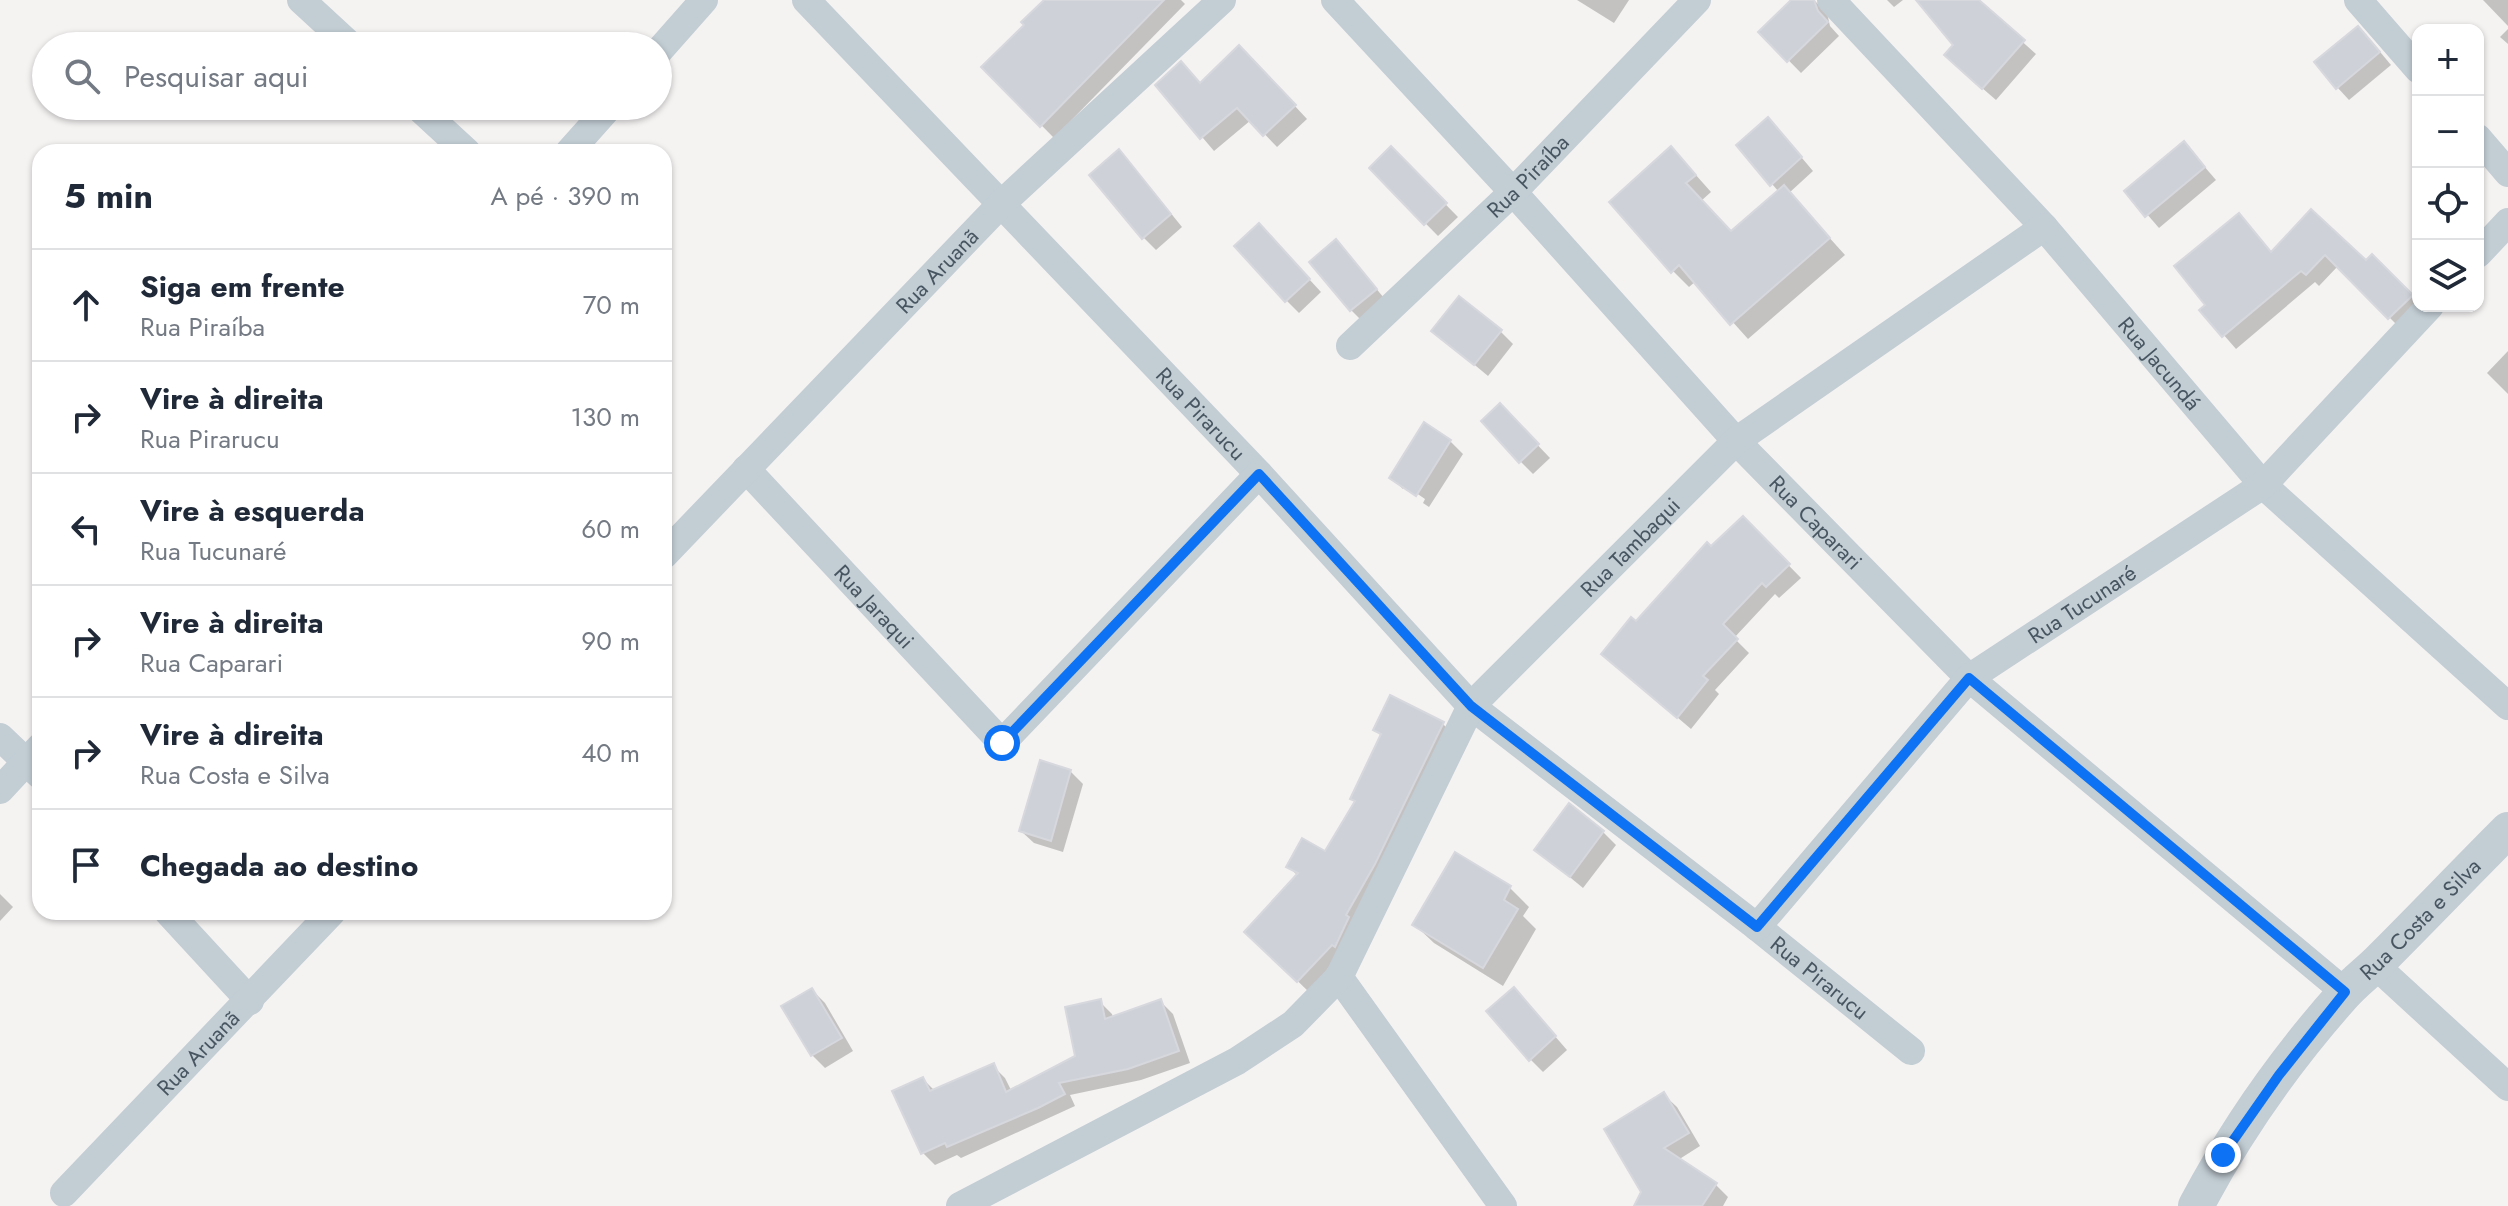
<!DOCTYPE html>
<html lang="pt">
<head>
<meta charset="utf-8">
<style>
  body { margin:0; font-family:Jost,sans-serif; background:#f2f2f3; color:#1f2937 }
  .controls { position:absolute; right:24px; top:24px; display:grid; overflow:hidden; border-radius:16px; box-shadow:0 2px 6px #0004 }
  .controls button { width:72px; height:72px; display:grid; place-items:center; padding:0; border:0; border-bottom:2px solid #e0e1e3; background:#fff; color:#1f2937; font:40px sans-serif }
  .stop { position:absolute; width:24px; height:24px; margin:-18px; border:6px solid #0d72f4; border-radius:50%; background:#fff }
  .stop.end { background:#0d72f4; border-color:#fff; box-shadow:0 2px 8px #0008 }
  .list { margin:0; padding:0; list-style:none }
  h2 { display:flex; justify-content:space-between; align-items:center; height:104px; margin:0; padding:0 32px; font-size:34px }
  h2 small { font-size:26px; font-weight:400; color:#747a83 }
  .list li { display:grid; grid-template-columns:52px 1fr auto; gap:24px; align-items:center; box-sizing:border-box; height:112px; padding:0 32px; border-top:2px solid #e0e1e3 }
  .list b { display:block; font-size:30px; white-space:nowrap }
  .list p { margin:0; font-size:26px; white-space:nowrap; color:#747a83 }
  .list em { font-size:26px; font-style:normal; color:#747a83 }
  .icon { flex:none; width:44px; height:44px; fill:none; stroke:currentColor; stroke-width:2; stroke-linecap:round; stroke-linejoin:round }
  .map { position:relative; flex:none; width:2508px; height:1206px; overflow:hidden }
  .search { position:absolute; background:#fff; box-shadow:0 2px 6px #0004; left:32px; top:32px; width:640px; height:88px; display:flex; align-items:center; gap:20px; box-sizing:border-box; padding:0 28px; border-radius:44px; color:#747a83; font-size:30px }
  .panel { position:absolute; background:#fff; box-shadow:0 2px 6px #0004; left:32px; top:144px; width:640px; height:776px; border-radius:24px }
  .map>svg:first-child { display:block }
</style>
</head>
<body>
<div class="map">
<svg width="2508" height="1206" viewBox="0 0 2508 1206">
  <rect width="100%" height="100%" fill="#f5f2f2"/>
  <g fill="#0003">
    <path d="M 1047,0 L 1181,0 L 1185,4 L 1054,138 L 984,67 Z"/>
    <path d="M 1577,0 L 1629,0 L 1614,23 Z"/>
    <path d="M 1794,0 L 1814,0 L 1827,13 L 1830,26 L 1839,36 L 1801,73 L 1761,32 Z"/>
    <path d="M 1887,0 L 1903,0 L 1894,7 Z"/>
    <path d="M 1918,0 L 1976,0 L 2036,54 L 1996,100 L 1959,68 L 1955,45 Z"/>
    <path d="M 2483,0 L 2508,0 L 2508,26 Z"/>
    <path d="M 2508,29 L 2508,44 L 2500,37 Z"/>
    <path d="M 2371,41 L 2391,65 L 2349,100 L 2337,87 Z"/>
    <path d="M 1252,60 L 1307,119 L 1277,147 L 1251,120 L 1214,151 L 1158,85 L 1201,84 Z"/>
    <path d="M 1780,132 L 1813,171 L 1789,193 L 1845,255 L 1748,339 L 1696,281 L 1689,287 L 1673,271 L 1612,203 L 1687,165 L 1711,192 L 1701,201 L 1732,234 L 1779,192 L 1772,184 Z"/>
    <path d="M 2184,143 L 2216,180 L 2159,228 L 2127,191 Z"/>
    <path d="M 1391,149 L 1458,217 L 1438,236 L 1371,168 Z"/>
    <path d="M 1131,164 L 1182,227 L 1156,250 L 1143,237 Z"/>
    <path d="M 2312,212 L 2366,263 L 2372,257 L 2418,303 L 2402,330 L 2338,266 L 2319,286 L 2315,282 L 2236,349 L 2202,310 L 2207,306 L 2239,215 L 2272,254 Z"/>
    <path d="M 1271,238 L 1321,292 L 1299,313 L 1286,300 Z"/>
    <path d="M 1348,254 L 1388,303 L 1364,323 L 1351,310 Z"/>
    <path d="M 1434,331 L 1500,331 L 1513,344 L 1488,376 Z"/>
    <path d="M 2508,351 L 2508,394 L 2487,373 Z"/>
    <path d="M 1512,418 L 1550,458 L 1533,474 L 1520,461 Z"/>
    <path d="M 1450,441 L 1463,454 L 1429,507 L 1423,503 L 1425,499 L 1403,484 L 1403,489 L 1391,477 Z"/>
    <path d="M 1743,519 L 1801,578 L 1779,598 L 1775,594 L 1734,638 L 1749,653 L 1715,690 L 1719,694 L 1691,729 L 1603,654 Z"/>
    <path d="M 1443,724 L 1455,736 L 1357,928 L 1310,993 L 1247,932 L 1298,876 L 1288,866 L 1326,854 L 1356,802 L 1382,737 L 1375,729 Z"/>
    <path d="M 1070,771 L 1083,784 L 1063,852 L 1034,843 L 1021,831 Z"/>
    <path d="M 1603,832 L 1616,845 L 1583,888 L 1537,850 Z"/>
    <path d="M 1510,888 L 1529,907 L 1523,916 L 1536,929 L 1503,986 L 1434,943 L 1415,925 Z"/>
    <path d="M 0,894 L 13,907 L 0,921 Z"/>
    <path d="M 1514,989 L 1567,1050 L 1543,1072 L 1530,1059 Z"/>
    <path d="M 812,990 L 825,1003 L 853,1051 L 825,1068 L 812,1055 Z"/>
    <path d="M 1100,1002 L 1112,1014 L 1113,1018 L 1161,1002 L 1173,1014 L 1190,1063 L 1141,1080 L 1070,1095 L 1075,1106 L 961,1158 L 957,1155 L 935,1165 L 923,1153 L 923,1079 L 935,1091 L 993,1066 L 1005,1078 L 1012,1092 L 1078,1058 Z"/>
    <path d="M 1664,1095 L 1677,1107 L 1700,1146 L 1678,1160 L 1715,1184 L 1728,1197 L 1723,1206 L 1636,1206 L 1643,1192 Z"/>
  </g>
  <g fill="#ced1d8" stroke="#d6d8de" stroke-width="2">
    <path d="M 1044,0 L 1164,0 L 1040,127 L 981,67 L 1024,25 L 1021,22 Z"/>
    <path d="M 1791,0 L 1814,0 L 1818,11 L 1828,22 L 1787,62 L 1758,32 Z"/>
    <path d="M 1916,0 L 1979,0 L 2025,40 L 1982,89 L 1944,55 L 1953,45 Z"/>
    <path d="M 2358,26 L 2380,52 L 2336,89 L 2314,62 Z"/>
    <path d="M 1239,45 L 1296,105 L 1263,136 L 1237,108 L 1200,139 L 1155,85 L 1181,61 L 1200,83 Z"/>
    <path d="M 1768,117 L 1802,157 L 1770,186 L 1736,145 Z"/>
    <path d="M 2184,141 L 2205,167 L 2145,217 L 2124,191 Z"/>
    <path d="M 1391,146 L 1447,203 L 1424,225 L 1369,168 Z"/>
    <path d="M 1671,146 L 1696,175 L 1686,183 L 1731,231 L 1784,185 L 1830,238 L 1730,325 L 1679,265 L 1671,273 L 1609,202 Z"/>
    <path d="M 1119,149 L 1171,214 L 1142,239 L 1089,175 Z"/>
    <path d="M 2311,209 L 2366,260 L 2372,254 L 2413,295 L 2388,319 L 2325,255 L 2306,275 L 2301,271 L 2222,337 L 2199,310 L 2205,305 L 2174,266 L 2239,213 L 2271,252 Z"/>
    <path d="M 1259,223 L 1310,279 L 1285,302 L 1234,246 Z"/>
    <path d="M 1336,239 L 1377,289 L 1350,311 L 1309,262 Z"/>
    <path d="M 1459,296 L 1502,330 L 1474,365 L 1431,331 Z"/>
    <path d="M 1500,403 L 1539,444 L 1519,463 L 1481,421 Z"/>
    <path d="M 1424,422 L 1451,440 L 1416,496 L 1389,478 Z"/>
    <path d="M 1743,516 L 1790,564 L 1766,587 L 1762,583 L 1723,624 L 1738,639 L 1703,676 L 1708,680 L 1677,718 L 1601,654 L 1631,617 L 1636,621 L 1707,542 L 1711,546 Z"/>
    <path d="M 1390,695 L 1444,722 L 1375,864 L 1346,915 L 1349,917 L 1335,947 L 1332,945 L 1297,982 L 1244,932 L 1298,873 L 1286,867 L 1302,838 L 1325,851 L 1355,801 L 1350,799 L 1381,734 L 1373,730 Z"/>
    <path d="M 1040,760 L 1071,770 L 1051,841 L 1019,831 Z"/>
    <path d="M 1569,803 L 1604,831 L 1570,877 L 1534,850 Z"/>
    <path d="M 1455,852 L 1511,886 L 1504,900 L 1518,909 L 1483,968 L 1412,925 Z"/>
    <path d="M 1514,987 L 1556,1036 L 1529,1061 L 1486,1011 Z"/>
    <path d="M 812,988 L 842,1038 L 811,1056 L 781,1006 Z"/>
    <path d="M 1101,999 L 1105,1019 L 1161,999 L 1179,1051 L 1128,1069 L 1059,1083 L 1065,1094 L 1038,1108 L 947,1147 L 945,1143 L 921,1154 L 892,1091 L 923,1077 L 930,1091 L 994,1063 L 1006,1092 L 1075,1056 L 1065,1007 Z"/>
    <path d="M 1664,1092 L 1689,1133 L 1664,1148 L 1717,1183 L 1702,1206 L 1634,1206 L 1641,1192 L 1604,1129 Z"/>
  </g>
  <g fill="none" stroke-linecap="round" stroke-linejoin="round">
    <g stroke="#c2cdd4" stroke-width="28">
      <path d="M 301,0 L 351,46"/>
      <path id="s1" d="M 806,0 L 1259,474 L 1471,706 L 1757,927 L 1911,1051"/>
      <path id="s2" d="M 1335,0 L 1513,192 L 1736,441 L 1969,678 L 2345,992"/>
      <path id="s3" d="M 1831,0 L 2044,227 L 2263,485 L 2508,706"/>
      <path d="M 2358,0 L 2418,69"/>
      <path d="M 658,52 L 704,0"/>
      <path d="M 417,106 L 467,152"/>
      <path d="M 2478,138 L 2508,173"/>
      <path d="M 569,152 L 610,106"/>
      <path d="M 2478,254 L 2508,222"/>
      <path id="s4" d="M 1350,346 L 1513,192 L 1697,0"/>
      <path id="s5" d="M 746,469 L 1002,743 L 1259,474"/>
      <path id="s6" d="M 664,555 L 1001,204 L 1222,0"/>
      <path d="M 0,737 L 40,775"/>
      <path d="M 0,790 L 40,747"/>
      <path d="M 168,912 L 250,1001"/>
      <path id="s7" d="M 1757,927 L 1969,678 L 2263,485 L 2430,306"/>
      <path d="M 2375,965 L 2508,1087"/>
      <path d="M 1339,977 L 1503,1206"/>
      <path id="s8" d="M 64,1193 L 332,912"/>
      <path id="s9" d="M 960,1206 L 1237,1061 L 1293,1024 L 1339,977 L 1471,706 L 1736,441 L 2044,227"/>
    </g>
    <path stroke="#c2cdd4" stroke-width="36" id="s10" d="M 2196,1206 C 2236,1130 2286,1059 2343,995 C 2355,981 2371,970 2383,957 C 2425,915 2466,872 2508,830"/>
  </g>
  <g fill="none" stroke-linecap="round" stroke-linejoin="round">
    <path stroke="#0d72f4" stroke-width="10" d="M 1002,743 L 1259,474 L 1471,706 L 1757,927 L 1969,678 L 2345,992 L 2279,1075 L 2223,1155"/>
  </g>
  <g text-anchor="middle" stroke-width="6" stroke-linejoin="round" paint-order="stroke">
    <g font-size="22" fill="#485662" stroke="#fff">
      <text dy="8" stroke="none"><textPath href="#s4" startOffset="246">Rua Piraíba</textPath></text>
      <text dy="8" stroke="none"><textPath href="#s6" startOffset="394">Rua Aruanã</textPath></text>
      <text dy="8" stroke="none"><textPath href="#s3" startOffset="490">Rua Jacundá</textPath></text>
      <text dy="8" stroke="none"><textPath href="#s1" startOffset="572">Rua Pirarucu</textPath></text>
      <text dy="8" stroke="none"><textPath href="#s2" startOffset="710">Rua Caparari</textPath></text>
      <text dy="8" stroke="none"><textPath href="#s9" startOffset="972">Rua Tambaqui</textPath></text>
      <text dy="8" stroke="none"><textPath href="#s7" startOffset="462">Rua Tucunaré</textPath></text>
      <text dy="8" stroke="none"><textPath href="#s5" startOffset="188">Rua Jaraqui</textPath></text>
      <text dy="8" stroke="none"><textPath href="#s10" startOffset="366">Rua Costa e Silva</textPath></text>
      <text dy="8" stroke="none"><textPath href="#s1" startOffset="1412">Rua Pirarucu</textPath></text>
      <text dy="8" stroke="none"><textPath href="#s8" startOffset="194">Rua Aruanã</textPath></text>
    </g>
  </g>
</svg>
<div class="controls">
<button>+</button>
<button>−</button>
<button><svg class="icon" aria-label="locate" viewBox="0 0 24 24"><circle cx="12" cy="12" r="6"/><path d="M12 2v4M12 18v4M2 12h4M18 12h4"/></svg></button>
<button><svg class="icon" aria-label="layers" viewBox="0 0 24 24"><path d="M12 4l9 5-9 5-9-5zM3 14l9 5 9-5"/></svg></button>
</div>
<div class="stop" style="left:1002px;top:743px"></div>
<div class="stop end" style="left:2223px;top:1155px"></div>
<div class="search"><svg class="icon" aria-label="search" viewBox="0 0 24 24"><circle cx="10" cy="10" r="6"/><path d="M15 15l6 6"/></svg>Pesquisar aqui</div>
<section class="panel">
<h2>5 min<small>A pé · 390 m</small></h2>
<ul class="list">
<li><svg class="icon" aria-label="ahead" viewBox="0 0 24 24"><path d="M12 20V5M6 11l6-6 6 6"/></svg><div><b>Siga em frente</b><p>Rua Piraíba</p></div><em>70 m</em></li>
<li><svg class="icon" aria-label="right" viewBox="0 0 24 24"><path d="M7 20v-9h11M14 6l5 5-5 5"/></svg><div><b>Vire à direita</b><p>Rua Pirarucu</p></div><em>130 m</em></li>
<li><svg class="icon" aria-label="left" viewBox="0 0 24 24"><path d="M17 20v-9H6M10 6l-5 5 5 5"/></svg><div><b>Vire à esquerda</b><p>Rua Tucunaré</p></div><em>60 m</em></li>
<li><svg class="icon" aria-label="right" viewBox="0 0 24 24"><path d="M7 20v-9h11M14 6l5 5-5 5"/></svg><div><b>Vire à direita</b><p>Rua Caparari</p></div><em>90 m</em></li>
<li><svg class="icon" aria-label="right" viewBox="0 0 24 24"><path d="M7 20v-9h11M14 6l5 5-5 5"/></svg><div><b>Vire à direita</b><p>Rua Costa e Silva</p></div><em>40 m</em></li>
<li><svg class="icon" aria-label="arrive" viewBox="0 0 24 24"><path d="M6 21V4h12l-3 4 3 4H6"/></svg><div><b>Chegada ao destino</b></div></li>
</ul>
</section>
</div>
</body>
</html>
